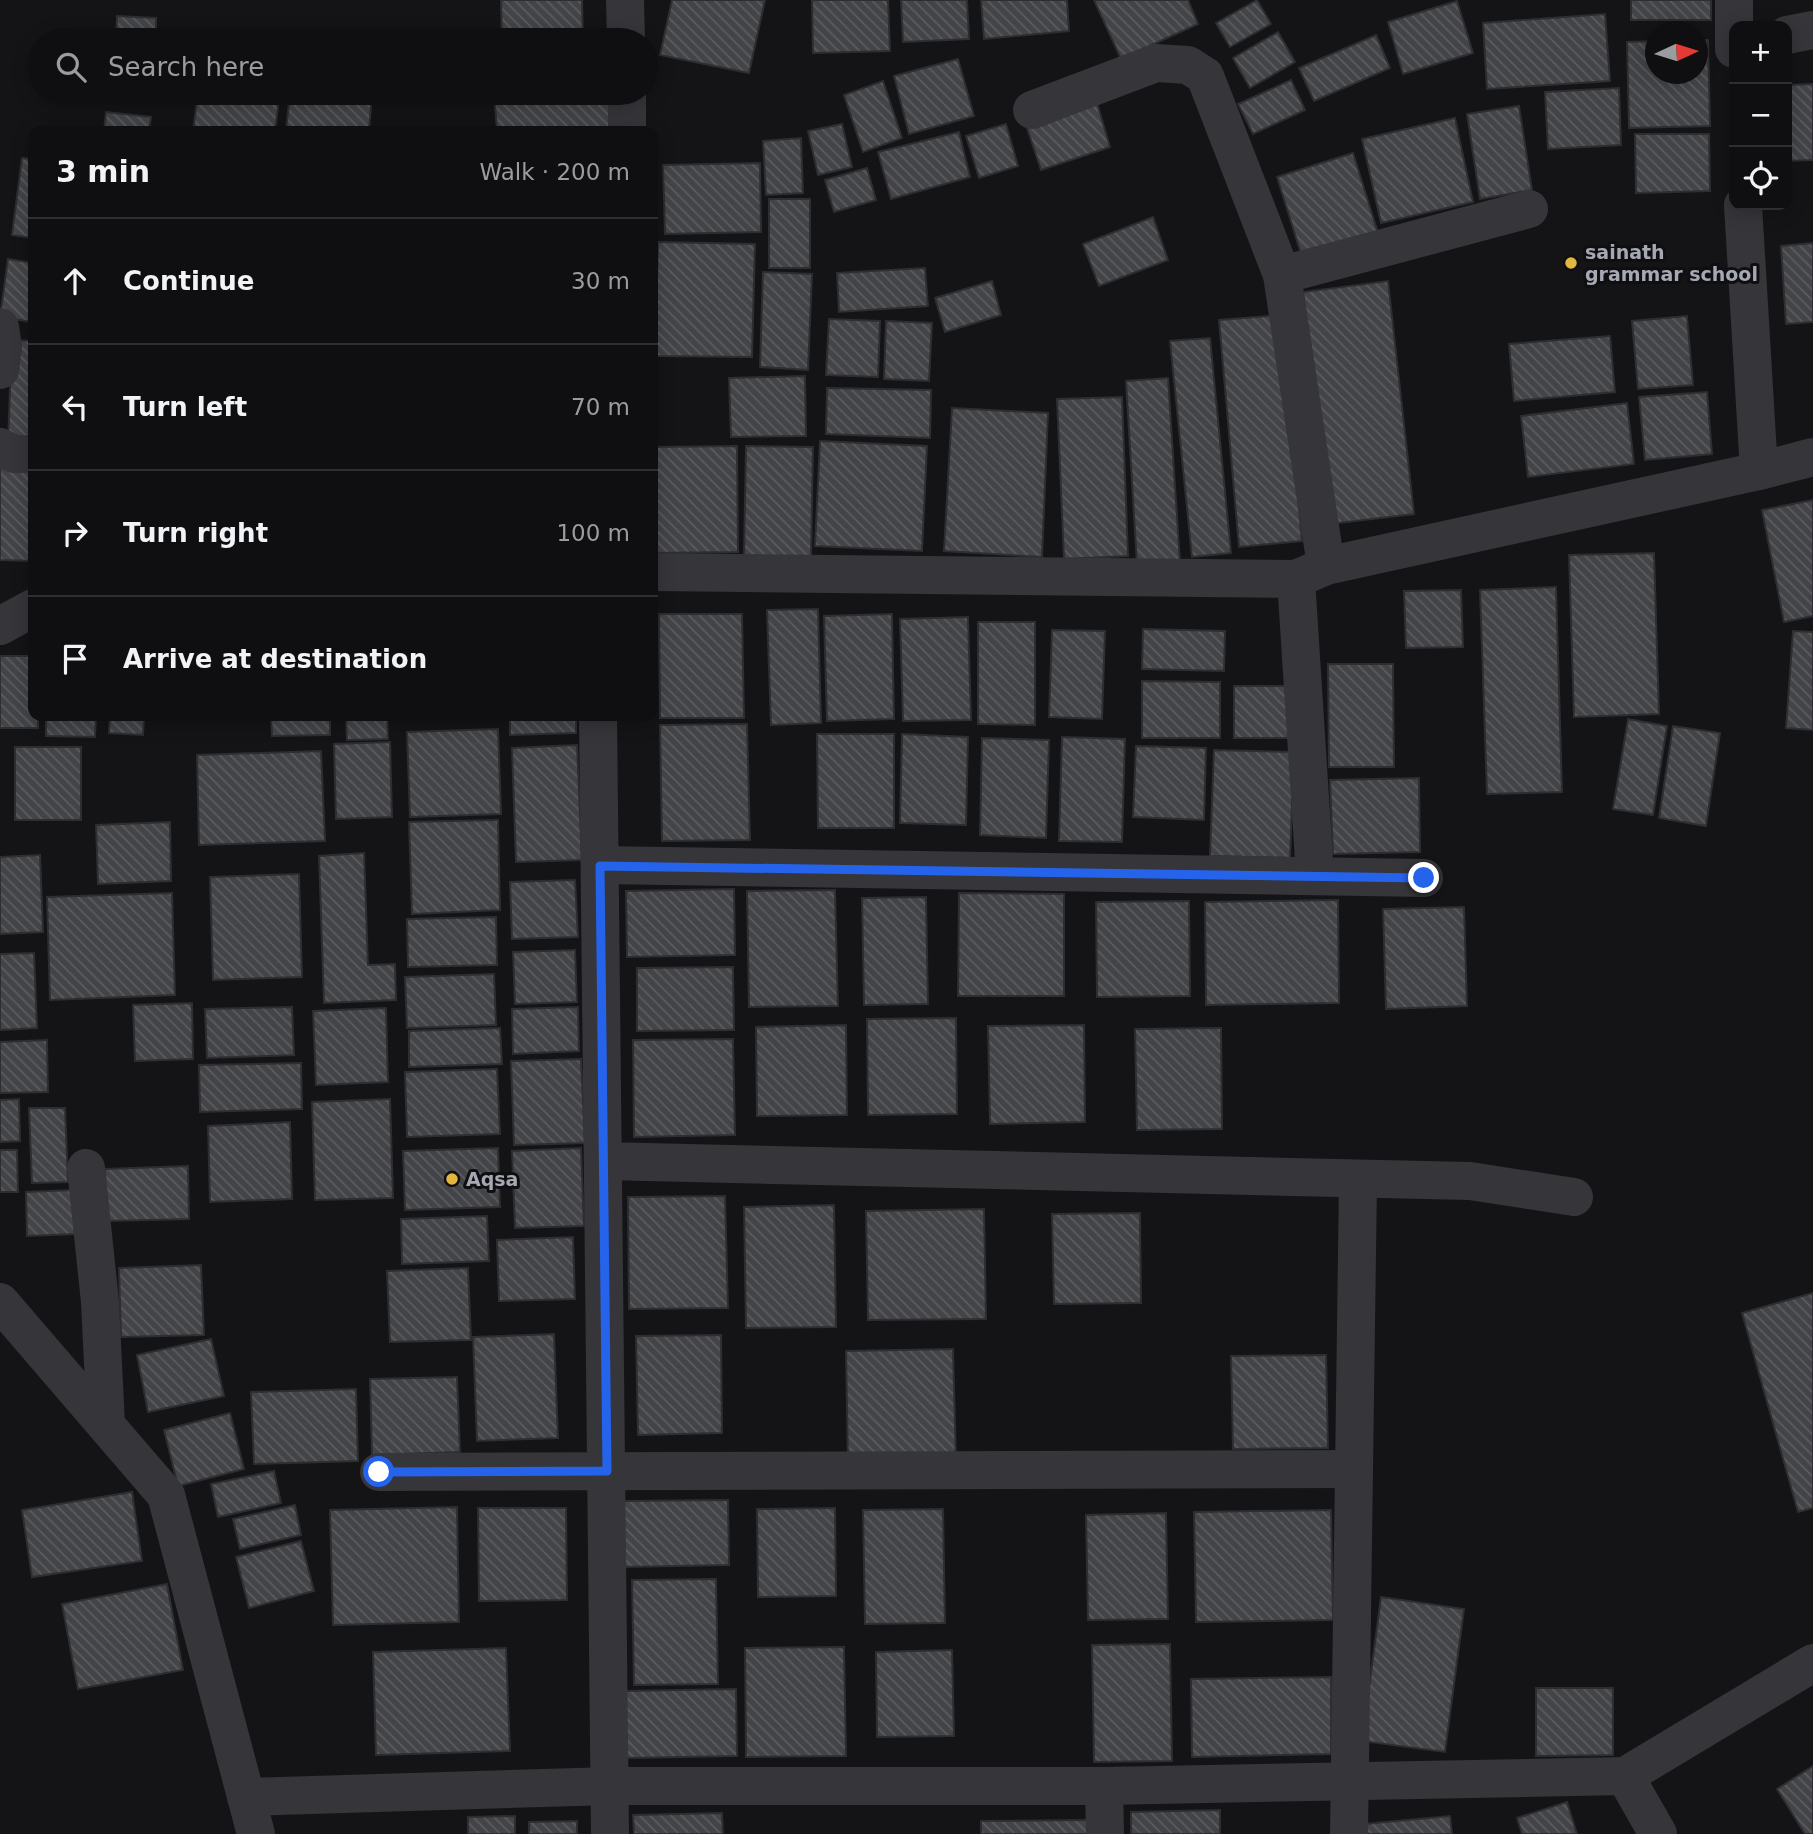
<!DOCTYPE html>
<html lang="en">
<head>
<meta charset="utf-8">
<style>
  body { margin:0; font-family:"DejaVu Sans",sans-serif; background:#181719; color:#f1f3f6 }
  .controls { position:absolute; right:21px; top:21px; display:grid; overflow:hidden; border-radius:14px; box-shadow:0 4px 18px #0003 }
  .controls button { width:63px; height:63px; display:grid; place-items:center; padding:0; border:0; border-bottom:2px solid #2f2e30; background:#0f0e10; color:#f1f3f6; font:35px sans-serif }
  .compass { position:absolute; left:1645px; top:21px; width:63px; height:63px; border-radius:50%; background:#0f0e10; box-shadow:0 4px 18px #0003; rotate:86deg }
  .stop { position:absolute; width:21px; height:21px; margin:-16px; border:5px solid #2563eb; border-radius:50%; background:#fff }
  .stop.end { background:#2563eb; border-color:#fff; box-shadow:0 2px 7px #0008 }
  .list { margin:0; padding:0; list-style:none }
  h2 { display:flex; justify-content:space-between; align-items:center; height:91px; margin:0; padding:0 28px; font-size:30px }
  h2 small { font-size:23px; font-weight:400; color:#9b9c9f }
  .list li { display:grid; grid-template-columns:46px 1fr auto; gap:21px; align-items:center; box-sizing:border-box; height:126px; padding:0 28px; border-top:2px solid #2f2e30 }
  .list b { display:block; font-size:26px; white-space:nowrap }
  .list em { font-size:23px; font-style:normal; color:#9b9c9f }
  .icon { flex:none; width:38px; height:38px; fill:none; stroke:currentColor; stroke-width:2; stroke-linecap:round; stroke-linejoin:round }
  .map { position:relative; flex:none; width:1813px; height:1834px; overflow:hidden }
  .search { position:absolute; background:#0f0e10; box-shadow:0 4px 18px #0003; left:28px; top:28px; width:630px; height:77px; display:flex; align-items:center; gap:18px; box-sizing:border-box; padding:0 24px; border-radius:38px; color:#9b9c9f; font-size:26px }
  .panel { position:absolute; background:#0f0e10; box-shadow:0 4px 18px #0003; left:28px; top:126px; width:630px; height:595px; border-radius:14px }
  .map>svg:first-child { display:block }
</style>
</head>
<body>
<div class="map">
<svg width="1813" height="1834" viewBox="0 0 1813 1834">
  <defs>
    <pattern id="building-back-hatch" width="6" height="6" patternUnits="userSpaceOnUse" patternTransform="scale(1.75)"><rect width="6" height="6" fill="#434448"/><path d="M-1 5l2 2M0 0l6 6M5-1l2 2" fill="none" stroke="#5b5c60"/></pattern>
  </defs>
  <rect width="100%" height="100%" fill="#141315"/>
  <g fill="url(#building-back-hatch)" stroke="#2e2e31" stroke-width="2">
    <path d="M 501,0 L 582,0 L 583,40 L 502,40 Z"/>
    <path d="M 672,0 L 765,0 L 749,73 L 660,55 Z"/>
    <path d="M 812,0 L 888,0 L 890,51 L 813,53 Z"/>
    <path d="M 901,0 L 967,0 L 969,39 L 903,42 Z"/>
    <path d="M 981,0 L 1067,0 L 1069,31 L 984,39 Z"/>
    <path d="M 1094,0 L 1188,0 L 1198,24 L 1121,59 Z"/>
    <path d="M 1257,0 L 1271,24 L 1230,47 L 1216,23 Z"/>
    <rect x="1631" y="0" width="80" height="20"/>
    <path d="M 1457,1 L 1473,53 L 1403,74 L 1388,22 Z"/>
    <path d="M 1605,14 L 1610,81 L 1487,89 L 1483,23 Z"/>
    <path d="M 117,16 L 156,18 L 156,40 L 116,40 Z"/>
    <path d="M 1278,32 L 1295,62 L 1250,88 L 1233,58 Z"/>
    <path d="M 1376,35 L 1390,68 L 1314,101 L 1299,68 Z"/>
    <path d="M 1698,40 L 1708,40 L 1710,126 L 1629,128 L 1627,42 L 1656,41 L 1656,74 L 1698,74 Z"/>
    <path d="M 958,59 L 974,116 L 909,134 L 894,76 Z"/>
    <path d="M 1291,80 L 1305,110 L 1253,134 L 1238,104 Z"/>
    <path d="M 883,81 L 902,138 L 863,152 L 844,95 Z"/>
    <path d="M 1813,84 L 1813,160 L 1787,161 L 1787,85 Z"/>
    <path d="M 1619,88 L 1621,145 L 1548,149 L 1545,92 Z"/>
    <rect x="114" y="93" width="40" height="4"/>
    <path d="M 198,93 L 234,93 L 279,99 L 275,131 L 193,131 Z"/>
    <path d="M 290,93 L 372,93 L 369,131 L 286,131 Z"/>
    <path d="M 494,93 L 621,93 L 623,131 L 497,131 Z"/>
    <path d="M 1097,103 L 1110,147 L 1041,170 L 1026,125 Z"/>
    <path d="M 1519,106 L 1532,190 L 1480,199 L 1467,114 Z"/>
    <path d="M 106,112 L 151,117 L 149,131 L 104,131 Z"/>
    <path d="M 1455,118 L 1473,202 L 1381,223 L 1362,139 Z"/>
    <path d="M 842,124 L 852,167 L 818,175 L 808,131 Z"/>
    <path d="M 1006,124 L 1018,166 L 979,178 L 966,136 Z"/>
    <path d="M 959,132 L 970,177 L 891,199 L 878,152 Z"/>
    <path d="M 1635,134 L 1709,134 L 1710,191 L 1636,193 Z"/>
    <path d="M 801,138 L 803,193 L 766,195 L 763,141 Z"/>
    <path d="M 1353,153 L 1378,233 L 1302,257 L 1277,177 Z"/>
    <path d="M 22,158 L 33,159 L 33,238 L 12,235 Z"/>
    <path d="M 760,163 L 761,232 L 665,234 L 663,165 Z"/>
    <path d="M 867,168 L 876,200 L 834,212 L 825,180 Z"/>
    <rect x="769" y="199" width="41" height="69"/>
    <path d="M 1153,217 L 1168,260 L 1099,286 L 1083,244 Z"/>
    <path d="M 658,242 L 755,244 L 752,357 L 655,356 Z"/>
    <path d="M 1813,243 L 1813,322 L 1786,324 L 1781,246 Z"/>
    <path d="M 8,259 L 33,263 L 33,322 L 0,317 Z"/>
    <path d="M 925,268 L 928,306 L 839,312 L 837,273 Z"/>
    <path d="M 763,272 L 812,274 L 808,370 L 760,367 Z"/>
    <path d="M 992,281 L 1001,315 L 945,332 L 935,298 Z"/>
    <path d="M 1388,281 L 1414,514 L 1330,524 L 1303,292 Z"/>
    <path d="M 1282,315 L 1302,541 L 1239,547 L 1219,320 Z"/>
    <path d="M 1687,316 L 1693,385 L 1638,389 L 1632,321 Z"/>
    <path d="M 829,319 L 880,321 L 878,377 L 826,375 Z"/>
    <path d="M 886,321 L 932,323 L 929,381 L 884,379 Z"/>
    <path d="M 1610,336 L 1615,392 L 1514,401 L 1509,344 Z"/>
    <path d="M 1210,338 L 1231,553 L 1192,557 L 1170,341 Z"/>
    <path d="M 12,340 L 33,341 L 33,443 L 8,442 Z"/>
    <path d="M 805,376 L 806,436 L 731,437 L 729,378 Z"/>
    <path d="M 1168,378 L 1180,563 L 1137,565 L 1126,381 Z"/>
    <path d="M 827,388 L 931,390 L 930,438 L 826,434 Z"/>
    <path d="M 1707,392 L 1712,454 L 1645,460 L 1639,397 Z"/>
    <path d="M 1122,397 L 1128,556 L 1064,559 L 1057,399 Z"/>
    <path d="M 1627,403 L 1634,464 L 1528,477 L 1521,416 Z"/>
    <path d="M 952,408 L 1048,413 L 1042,557 L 944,551 Z"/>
    <path d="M 820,441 L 927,446 L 922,551 L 815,546 Z"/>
    <path d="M 737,446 L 738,552 L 653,553 L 653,447 Z"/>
    <path d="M 746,446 L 813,447 L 811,558 L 744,556 Z"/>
    <path d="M 0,468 L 33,470 L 33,561 L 0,560 Z"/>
    <path d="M 1813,500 L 1813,616 L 1784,622 L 1762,510 Z"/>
    <path d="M 1654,553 L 1659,714 L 1574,717 L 1569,555 Z"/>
    <path d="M 1556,587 L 1562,792 L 1487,794 L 1480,590 Z"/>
    <path d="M 1461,590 L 1463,647 L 1406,648 L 1404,591 Z"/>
    <path d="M 818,609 L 821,723 L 771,725 L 767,610 Z"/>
    <path d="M 659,614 L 742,614 L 744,718 L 660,718 Z"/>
    <path d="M 892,614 L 894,719 L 827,721 L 824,616 Z"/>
    <path d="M 968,617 L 971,720 L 903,721 L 900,619 Z"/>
    <path d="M 978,622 L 1035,622 L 1035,725 L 978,724 Z"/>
    <path d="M 1143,629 L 1225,631 L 1224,671 L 1142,669 Z"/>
    <path d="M 1052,630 L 1105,631 L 1102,719 L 1049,717 Z"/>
    <path d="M 1793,631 L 1813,632 L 1813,730 L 1786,728 Z"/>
    <path d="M 0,656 L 33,656 L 33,716 L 38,716 L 38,728 L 0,728 Z"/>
    <path d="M 1328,664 L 1393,664 L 1394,767 L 1329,767 Z"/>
    <path d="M 1142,681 L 1220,682 L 1220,738 L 1142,738 Z"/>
    <rect x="1234" y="686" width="61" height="52"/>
    <path d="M 46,716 L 96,716 L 95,737 L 46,736 Z"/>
    <path d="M 110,716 L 144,716 L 143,735 L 109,733 Z"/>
    <path d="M 211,716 L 260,716 L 260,719 L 211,720 Z"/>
    <path d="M 271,716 L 330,716 L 330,735 L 272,736 Z"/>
    <path d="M 346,716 L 387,716 L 388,739 L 347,740 Z"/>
    <path d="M 510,716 L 576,716 L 576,733 L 510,735 Z"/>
    <path d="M 1628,719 L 1667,726 L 1653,815 L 1613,809 Z"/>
    <path d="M 747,724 L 750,840 L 662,841 L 660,725 Z"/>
    <path d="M 1673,726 L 1720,733 L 1706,826 L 1659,818 Z"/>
    <path d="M 498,729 L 501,814 L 410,817 L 407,732 Z"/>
    <path d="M 817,734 L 894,734 L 894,828 L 818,828 Z"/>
    <path d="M 902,734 L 968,737 L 966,825 L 900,823 Z"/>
    <path d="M 1062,737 L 1125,739 L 1122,842 L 1059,841 Z"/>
    <path d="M 982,738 L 1049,740 L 1046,838 L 980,835 Z"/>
    <path d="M 390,742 L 392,817 L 336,819 L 334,744 Z"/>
    <path d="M 577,745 L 582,860 L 516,862 L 512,748 Z"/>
    <path d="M 1136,746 L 1206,748 L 1204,820 L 1133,817 Z"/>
    <rect x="15" y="747" width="66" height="73"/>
    <path d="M 1214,750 L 1294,752 L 1290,858 L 1210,856 Z"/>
    <path d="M 321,751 L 325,841 L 199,845 L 197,755 Z"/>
    <path d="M 1419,778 L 1420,852 L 1333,854 L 1330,780 Z"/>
    <path d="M 498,820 L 500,910 L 412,914 L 409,822 Z"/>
    <path d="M 170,822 L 171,881 L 98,884 L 96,825 Z"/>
    <path d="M 364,853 L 368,965 L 395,964 L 396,1000 L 324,1003 L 319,856 Z"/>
    <path d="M 40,855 L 43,932 L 0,934 L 0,857 Z"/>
    <path d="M 299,874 L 302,977 L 213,980 L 210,877 Z"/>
    <path d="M 575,880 L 578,937 L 512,939 L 510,882 Z"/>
    <path d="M 734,889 L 735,955 L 627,957 L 626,891 Z"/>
    <path d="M 835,890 L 838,1006 L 749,1007 L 747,891 Z"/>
    <path d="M 172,893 L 175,995 L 50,1000 L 47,897 Z"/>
    <path d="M 959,893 L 1064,894 L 1064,996 L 958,996 Z"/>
    <path d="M 926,897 L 928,1004 L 864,1005 L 862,898 Z"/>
    <path d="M 1338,900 L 1339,1003 L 1206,1005 L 1205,902 Z"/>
    <path d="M 1189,901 L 1190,996 L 1097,997 L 1096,902 Z"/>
    <path d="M 1464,907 L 1467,1006 L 1386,1009 L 1383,909 Z"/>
    <path d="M 496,917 L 497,965 L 408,967 L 407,919 Z"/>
    <path d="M 575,950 L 577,1002 L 515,1004 L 513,952 Z"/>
    <path d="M 34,953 L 37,1028 L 0,1030 L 0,954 Z"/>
    <path d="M 733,967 L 734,1030 L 637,1031 L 637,968 Z"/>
    <path d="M 494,974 L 496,1025 L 407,1028 L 405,977 Z"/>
    <path d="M 192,1003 L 193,1059 L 135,1061 L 133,1005 Z"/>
    <path d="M 292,1007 L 294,1055 L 207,1058 L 205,1009 Z"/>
    <path d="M 578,1007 L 579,1051 L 513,1054 L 512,1009 Z"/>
    <path d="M 386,1008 L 388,1082 L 316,1085 L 313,1011 Z"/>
    <path d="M 956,1018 L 957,1114 L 868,1115 L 867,1019 Z"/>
    <path d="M 846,1025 L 847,1115 L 757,1116 L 756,1027 Z"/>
    <path d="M 1084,1025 L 1085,1122 L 990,1124 L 988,1026 Z"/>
    <path d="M 500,1028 L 502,1064 L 409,1067 L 409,1031 Z"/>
    <path d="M 1221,1028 L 1222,1129 L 1137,1130 L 1135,1029 Z"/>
    <path d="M 733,1039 L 735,1135 L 634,1137 L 633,1040 Z"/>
    <path d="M 47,1040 L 48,1092 L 0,1093 L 0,1042 Z"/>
    <path d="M 581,1059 L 585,1143 L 514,1145 L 511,1061 Z"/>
    <path d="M 301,1063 L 302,1109 L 200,1112 L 199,1065 Z"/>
    <path d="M 497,1069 L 500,1134 L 407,1137 L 405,1072 Z"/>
    <path d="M 19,1099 L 20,1141 L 0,1142 L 0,1100 Z"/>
    <path d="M 390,1099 L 393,1198 L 315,1200 L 312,1102 Z"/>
    <path d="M 29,1108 L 65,1108 L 68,1182 L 32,1183 Z"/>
    <path d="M 290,1122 L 292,1199 L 210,1202 L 208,1126 Z"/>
    <path d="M 498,1148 L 500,1207 L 405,1210 L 403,1151 Z"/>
    <path d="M 581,1148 L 584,1226 L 515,1228 L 512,1151 Z"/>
    <path d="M 0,1150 L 17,1150 L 18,1192 L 0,1192 Z"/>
    <path d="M 188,1166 L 189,1219 L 106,1221 L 105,1169 Z"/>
    <path d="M 74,1190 L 76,1234 L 27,1236 L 26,1192 Z"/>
    <path d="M 725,1196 L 728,1308 L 629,1309 L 628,1197 Z"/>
    <path d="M 834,1205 L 836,1327 L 746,1328 L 744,1207 Z"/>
    <path d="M 984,1209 L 986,1319 L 868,1320 L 866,1211 Z"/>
    <path d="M 1140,1213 L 1141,1303 L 1054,1304 L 1052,1214 Z"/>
    <path d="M 487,1216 L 489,1261 L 402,1264 L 401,1219 Z"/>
    <path d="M 573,1237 L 575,1299 L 499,1301 L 497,1240 Z"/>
    <path d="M 201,1265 L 204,1335 L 121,1337 L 119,1268 Z"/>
    <path d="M 468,1268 L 471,1340 L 390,1342 L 387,1271 Z"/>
    <path d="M 1813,1293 L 1813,1508 L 1798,1512 L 1742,1313 Z"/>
    <path d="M 554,1334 L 558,1438 L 477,1441 L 473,1337 Z"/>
    <path d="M 721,1335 L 722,1433 L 638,1435 L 636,1336 Z"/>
    <path d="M 211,1339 L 224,1396 L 148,1412 L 137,1355 Z"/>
    <path d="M 953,1349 L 956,1462 L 848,1464 L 846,1351 Z"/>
    <path d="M 1326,1355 L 1328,1448 L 1233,1449 L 1231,1356 Z"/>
    <path d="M 457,1377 L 460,1452 L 372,1455 L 370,1379 Z"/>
    <path d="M 356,1389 L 358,1461 L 254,1464 L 251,1392 Z"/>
    <path d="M 230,1413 L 244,1469 L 178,1486 L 164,1430 Z"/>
    <path d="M 274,1471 L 281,1503 L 218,1517 L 211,1484 Z"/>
    <path d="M 132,1492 L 142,1561 L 32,1577 L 22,1510 Z"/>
    <path d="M 728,1500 L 729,1565 L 624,1567 L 623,1501 Z"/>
    <path d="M 295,1505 L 301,1535 L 240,1549 L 233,1519 Z"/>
    <path d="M 457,1507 L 459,1622 L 333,1625 L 330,1510 Z"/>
    <path d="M 478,1508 L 566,1508 L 567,1600 L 479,1601 Z"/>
    <path d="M 835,1508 L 836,1596 L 758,1597 L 757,1509 Z"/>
    <path d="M 943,1509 L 945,1623 L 865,1624 L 863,1510 Z"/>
    <path d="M 1331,1510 L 1333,1620 L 1196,1622 L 1194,1512 Z"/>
    <path d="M 1166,1513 L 1168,1619 L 1088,1620 L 1086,1515 Z"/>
    <path d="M 301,1541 L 314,1591 L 249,1608 L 236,1557 Z"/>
    <path d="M 716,1579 L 718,1684 L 634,1685 L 632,1580 Z"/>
    <path d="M 167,1584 L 183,1670 L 78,1689 L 62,1604 Z"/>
    <path d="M 1381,1597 L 1464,1609 L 1445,1752 L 1362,1741 Z"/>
    <path d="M 1170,1644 L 1172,1761 L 1094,1762 L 1092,1645 Z"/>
    <path d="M 844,1647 L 846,1756 L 746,1757 L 745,1648 Z"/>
    <path d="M 506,1648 L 510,1751 L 376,1755 L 373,1652 Z"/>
    <path d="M 952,1650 L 954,1736 L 877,1737 L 876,1652 Z"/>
    <path d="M 1331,1677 L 1331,1754 L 1192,1757 L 1191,1679 Z"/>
    <path d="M 1536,1688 L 1613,1688 L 1613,1755 L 1536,1756 Z"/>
    <path d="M 736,1689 L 737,1756 L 626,1758 L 625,1691 Z"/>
    <path d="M 1813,1766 L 1813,1834 L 1805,1834 L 1777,1789 Z"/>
    <path d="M 1567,1802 L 1577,1834 L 1522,1834 L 1517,1818 Z"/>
    <path d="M 1220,1810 L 1220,1834 L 1131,1834 L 1131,1812 Z"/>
    <path d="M 722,1813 L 723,1834 L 634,1834 L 633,1815 Z"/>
    <path d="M 515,1816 L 515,1834 L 468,1834 L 468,1817 Z"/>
    <path d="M 1450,1816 L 1452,1834 L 1355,1834 L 1354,1825 Z"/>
    <path d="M 1088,1820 L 1088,1834 L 981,1834 L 981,1821 Z"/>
    <path d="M 577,1821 L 577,1834 L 529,1834 L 529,1822 Z"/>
  </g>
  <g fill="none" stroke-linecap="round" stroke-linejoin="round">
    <g stroke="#35353a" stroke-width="38">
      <path d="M 625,0 L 626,40"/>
      <path d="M 1787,35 L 1813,30"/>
      <path d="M 1734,49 L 1734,0"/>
      <path d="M 627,93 L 627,131"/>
      <path d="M 1032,110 L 1156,63 L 1188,65 L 1205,76 L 1282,275 L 1326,566"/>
      <path d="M 1743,205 L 1759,471"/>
      <path d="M 1282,275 L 1529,209"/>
      <path d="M 0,327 L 3,347 L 0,370"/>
      <path d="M 0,447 L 14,454 L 33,454"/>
      <path d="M 653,572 L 1296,579 L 1326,566 L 1759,471 L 1813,457"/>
      <path d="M 1296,579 L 1315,876"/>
      <path d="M 0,626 L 33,608"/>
      <path d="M 598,716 L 610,1834"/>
      <path d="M 600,865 L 1424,878"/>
      <path d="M 603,1161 L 1470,1181 L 1574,1197"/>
      <path d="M 86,1168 L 100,1302 L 106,1425"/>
      <path d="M 0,1302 L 166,1495 L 256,1834"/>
      <path d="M 379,1472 L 1354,1469"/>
      <path d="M 1625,1776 L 1813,1663"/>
      <path d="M 1104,1786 L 1105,1834"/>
      <path d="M 246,1797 L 611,1786 L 1104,1786 L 1625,1776 L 1658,1834"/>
      <path d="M 1349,1834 L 1358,1180"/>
    </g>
  </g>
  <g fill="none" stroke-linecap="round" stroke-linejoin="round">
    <path stroke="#2563eb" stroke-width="9" d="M 379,1472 L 607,1471 L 600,866 L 1424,878"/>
  </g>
  <g fill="#e1b740" stroke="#0f0e10" stroke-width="2.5">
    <circle cx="1571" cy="263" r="7"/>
    <circle cx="452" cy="1179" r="7"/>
  </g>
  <g text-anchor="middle" stroke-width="6" stroke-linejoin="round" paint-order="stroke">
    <g font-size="19" font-weight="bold" fill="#a6a9b4" stroke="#0f0e10" text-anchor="start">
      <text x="1585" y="259">sainath<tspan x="1585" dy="22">grammar school</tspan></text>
      <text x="466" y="1186">Aqsa</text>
    </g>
  </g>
</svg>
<div class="controls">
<button>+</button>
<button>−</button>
<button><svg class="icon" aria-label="locate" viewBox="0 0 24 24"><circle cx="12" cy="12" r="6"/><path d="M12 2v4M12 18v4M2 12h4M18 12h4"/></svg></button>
</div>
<svg class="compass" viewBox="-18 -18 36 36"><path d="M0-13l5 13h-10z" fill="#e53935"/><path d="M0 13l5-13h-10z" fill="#9b9c9f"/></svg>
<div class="stop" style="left:379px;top:1472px"></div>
<div class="stop end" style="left:1424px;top:878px"></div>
<div class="search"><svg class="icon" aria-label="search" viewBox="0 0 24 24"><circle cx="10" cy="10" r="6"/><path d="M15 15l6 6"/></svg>Search here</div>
<section class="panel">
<h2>3 min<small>Walk · 200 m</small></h2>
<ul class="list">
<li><svg class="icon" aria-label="ahead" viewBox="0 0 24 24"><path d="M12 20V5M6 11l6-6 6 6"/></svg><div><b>Continue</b></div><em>30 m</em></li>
<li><svg class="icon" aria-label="left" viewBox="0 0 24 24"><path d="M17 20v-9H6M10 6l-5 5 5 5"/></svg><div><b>Turn left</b></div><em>70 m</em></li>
<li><svg class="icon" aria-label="right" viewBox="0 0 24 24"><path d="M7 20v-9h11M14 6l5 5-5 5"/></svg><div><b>Turn right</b></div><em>100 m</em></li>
<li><svg class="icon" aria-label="arrive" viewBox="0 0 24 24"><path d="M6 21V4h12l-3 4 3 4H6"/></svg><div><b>Arrive at destination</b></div></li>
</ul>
</section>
</div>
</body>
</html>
